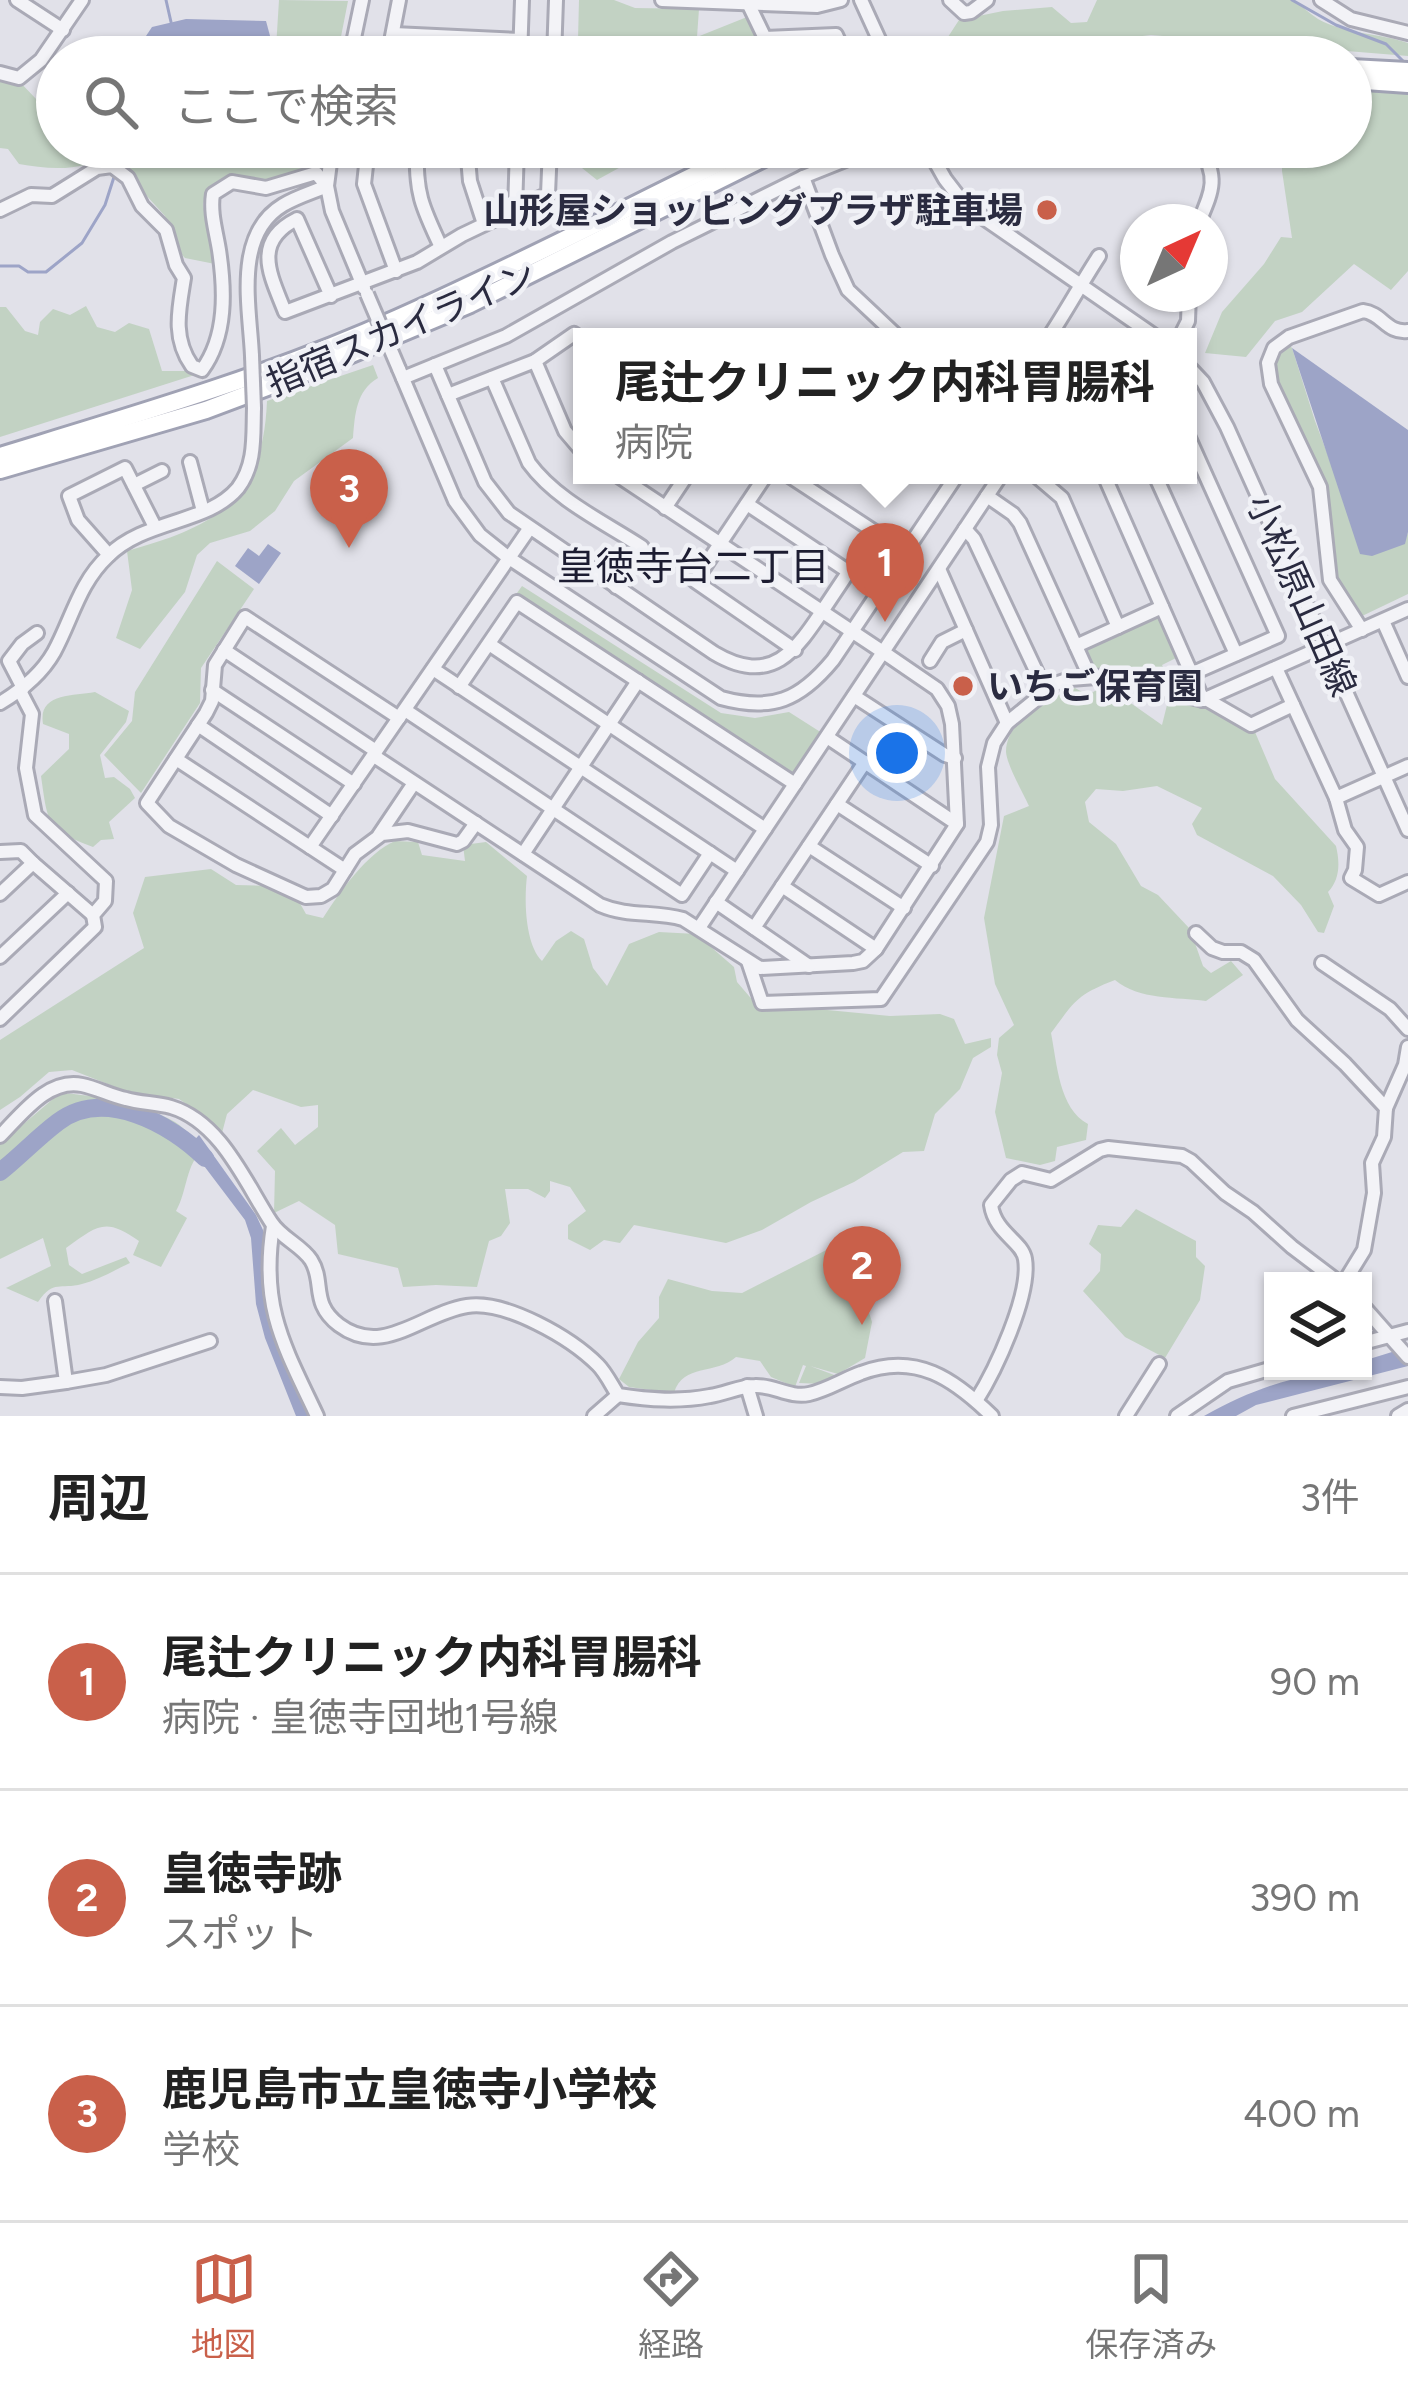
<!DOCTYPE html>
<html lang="ja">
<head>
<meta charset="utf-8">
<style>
  body { margin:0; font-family:Figtree,"Noto Sans JP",sans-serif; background:#f2f2f2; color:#222 }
  .controls { position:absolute; right:36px; bottom:36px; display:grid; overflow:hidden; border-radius:0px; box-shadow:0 3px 9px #0004 }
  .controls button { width:108px; height:108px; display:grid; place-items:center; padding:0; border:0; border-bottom:3px solid #e0e0e0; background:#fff; color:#222; font:60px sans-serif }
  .compass { position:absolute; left:1120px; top:204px; width:108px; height:108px; border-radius:50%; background:#fff; box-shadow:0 3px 9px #0004; rotate:44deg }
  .you { position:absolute; left:897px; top:753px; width:42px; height:42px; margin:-30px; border:9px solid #fff; border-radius:50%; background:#1a73e8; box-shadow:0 0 0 18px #1a73e833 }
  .badge { display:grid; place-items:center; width:78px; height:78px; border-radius:50%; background:#c9604a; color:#fff; font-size:39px; font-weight:700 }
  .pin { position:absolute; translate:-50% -99px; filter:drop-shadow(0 3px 6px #0008) }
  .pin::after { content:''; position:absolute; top:63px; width:42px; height:36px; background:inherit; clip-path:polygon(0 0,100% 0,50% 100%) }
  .popup { position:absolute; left:573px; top:328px; width:624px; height:156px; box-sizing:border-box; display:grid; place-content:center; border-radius:0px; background:#fff; filter:drop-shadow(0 3px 9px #0005); font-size:39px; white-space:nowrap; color:#767676 }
  .popup b { font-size:45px; color:#222 }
  .popup::after { content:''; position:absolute; left:50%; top:100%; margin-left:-24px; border:24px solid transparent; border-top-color:#fff }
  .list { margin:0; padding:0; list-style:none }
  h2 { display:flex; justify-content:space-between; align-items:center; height:156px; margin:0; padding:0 48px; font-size:51px }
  h2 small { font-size:39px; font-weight:400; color:#767676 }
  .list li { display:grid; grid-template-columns:78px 1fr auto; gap:36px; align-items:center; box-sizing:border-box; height:216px; padding:0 48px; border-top:3px solid #e0e0e0 }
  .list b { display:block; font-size:45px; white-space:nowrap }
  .list p { margin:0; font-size:39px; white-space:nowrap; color:#767676 }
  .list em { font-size:39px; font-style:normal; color:#767676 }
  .icon { flex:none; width:66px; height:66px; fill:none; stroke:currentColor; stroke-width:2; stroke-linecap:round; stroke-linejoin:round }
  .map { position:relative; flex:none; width:1408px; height:1416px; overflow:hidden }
  .search { position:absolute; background:#fff; box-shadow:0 3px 9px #0004; left:36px; right:36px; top:36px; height:132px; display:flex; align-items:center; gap:30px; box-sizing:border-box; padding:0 42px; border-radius:66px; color:#767676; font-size:45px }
  .sheet { height:804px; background:#fff }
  nav { display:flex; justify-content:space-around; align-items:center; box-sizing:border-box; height:168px; border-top:3px solid #e0e0e0; background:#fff; font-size:33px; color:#767676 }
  nav a { display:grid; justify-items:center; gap:6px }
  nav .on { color:#c9604a }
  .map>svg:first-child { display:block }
</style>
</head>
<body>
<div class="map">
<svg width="1408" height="1416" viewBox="0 0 1408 1416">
  <rect width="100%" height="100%" fill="#e1e1e9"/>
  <g fill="#c2d2c3">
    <path d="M 279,0 L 348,1 L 337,57 L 272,57 L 276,48 Z"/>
    <path d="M 579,0 L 614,0 L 635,8 L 699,9 L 697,37 L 747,17 L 764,57 L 559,57 L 559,39 L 578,39 Z"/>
    <path d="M 1097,0 L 1294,0 C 1302,6 1310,14 1318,19 C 1345,34 1379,33 1408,43 L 1408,56 L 1151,35 L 966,57 L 935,57 L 959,20 L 1003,11 L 1052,7 L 1071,23 L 1087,22 Z"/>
    <path d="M 0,79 L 17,79 L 57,121 L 57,147 L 97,147 L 109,153 C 85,173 47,169 19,164 L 8,149 L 0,148 Z"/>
    <path d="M 1351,85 L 1408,89 L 1408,271 L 1391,290 L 1354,264 L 1302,312 L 1275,321 L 1246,357 L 1205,353 L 1222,312 L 1264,264 L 1281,237 L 1292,238 L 1282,171 L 1282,147 L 1351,147 Z"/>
    <path d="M 193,147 L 318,147 L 319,148 L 319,155 L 312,167 L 264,181 L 234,176 L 213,184 L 203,204 L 215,264 L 185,258 L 175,248 L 165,216 L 135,183 L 127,161 Z"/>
    <path d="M 573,147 L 657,147 L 597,180 L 577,164 Z"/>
    <path d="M 86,306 L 97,327 L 115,332 L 129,323 L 149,329 L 162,371 L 207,371 L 0,437 L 0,307 L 6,307 L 25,331 L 38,335 L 40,322 L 53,309 L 70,315 Z"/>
    <path d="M 1281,335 L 1292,348 L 1315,421 L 1343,495 L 1404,544 L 1408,532 L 1408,594 L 1360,617 L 1333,580 L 1319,484 L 1275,386 L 1269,348 Z"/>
    <path d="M 373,365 L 378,378 C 356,391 355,414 353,438 L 294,481 L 275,511 L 250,531 L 210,543 L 197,555 L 185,592 L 140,649 L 116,638 L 132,590 L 127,551 C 217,526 263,500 267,401 Z"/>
    <path d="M 217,561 L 254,589 L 201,668 L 200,703 L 141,793 L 104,755 L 132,721 L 135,692 Z"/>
    <path d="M 522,586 L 721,713 L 755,718 L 789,712 L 822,733 L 792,777 L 517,593 Z"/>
    <path d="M 1157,614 L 1161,615 L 1178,657 L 1162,665 L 1174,689 L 1093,671 L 1083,648 Z"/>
    <path d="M 1105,685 L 1162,725 L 1168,701 L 1177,698 L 1198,702 L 1255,732 L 1275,779 L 1336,846 C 1340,863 1340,879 1328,892 L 1334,906 L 1324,933 L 1318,932 L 1301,905 L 1273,876 L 1197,835 L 1192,824 L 1202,808 L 1157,786 L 1123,791 L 1096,789 L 1085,802 L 1089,822 L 1116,844 L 1141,886 L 1158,895 L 1190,929 L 1203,966 L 1211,973 L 1231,961 L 1243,975 L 1206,1001 C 1176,997 1139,1000 1115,980 C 1076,995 1075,1001 1051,1033 C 1057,1063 1059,1109 1088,1124 L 1086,1140 L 1057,1147 L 1055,1161 L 1040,1165 L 1006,1158 L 995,1112 L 1002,1073 L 997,1055 L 999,1038 L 1014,1025 L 995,984 L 984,918 L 1004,816 L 1029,806 C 1023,793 1007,765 1006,752 C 1006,719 1050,697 1075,688 L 1088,695 Z"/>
    <path d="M 95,692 L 129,711 L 126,722 L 100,755 L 105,778 L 114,777 L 130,789 L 135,798 L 109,822 L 114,839 L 101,840 L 93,847 C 46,829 48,824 41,776 L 69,749 L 69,734 L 43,724 C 38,693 72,696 95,692 Z"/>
    <path d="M 395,841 L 418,842 L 422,855 L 465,861 L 463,845 L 486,842 L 527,876 C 524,900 525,944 542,961 L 556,941 L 571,931 L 584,939 L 593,968 L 607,986 L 629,944 L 659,932 L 696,934 L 734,967 L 737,982 L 755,1003 L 890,1016 L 940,1014 L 954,1019 L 965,1044 L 991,1038 L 991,1047 L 973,1058 L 960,1089 L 935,1114 L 924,1151 L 903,1152 L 854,1182 L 811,1202 L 762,1230 L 726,1243 L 634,1225 L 620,1243 L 604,1240 L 590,1250 L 568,1239 L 568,1225 L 586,1211 L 570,1187 L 550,1181 L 550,1191 L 545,1198 L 528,1189 L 505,1189 L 510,1223 L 501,1236 L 489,1241 L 477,1287 L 436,1285 L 403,1287 L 398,1268 L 338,1254 L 335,1225 L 299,1201 L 274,1213 L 275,1171 L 257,1151 L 281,1128 L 295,1145 L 318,1127 L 318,1105 L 301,1107 L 253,1090 L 227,1114 L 222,1133 L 205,1117 L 179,1099 L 128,1092 L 72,1070 L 49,1072 L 20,1097 L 0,1110 L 0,1040 L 144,948 L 133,913 L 145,877 L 211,869 L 236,885 L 272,886 L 297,898 L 306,914 L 323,918 C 339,893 368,852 395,841 Z"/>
    <path d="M 60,1093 C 95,1095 144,1104 175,1122 C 186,1129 195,1140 204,1149 C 185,1164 188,1190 176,1211 L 187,1218 L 161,1267 L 133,1255 L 139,1241 C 105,1217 98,1225 66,1248 L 69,1265 L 82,1274 L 126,1257 L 130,1263 C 115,1270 98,1280 82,1284 C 60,1290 54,1279 38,1302 L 6,1288 L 51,1266 L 43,1238 L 0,1259 L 0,1144 Z"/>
    <path d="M 1136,1209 L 1196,1241 L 1196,1257 L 1205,1266 L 1200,1300 L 1165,1358 L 1125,1337 L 1083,1291 L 1100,1271 L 1101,1254 L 1089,1244 L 1098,1225 L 1121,1227 Z"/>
    <path d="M 844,1241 L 855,1258 L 857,1275 L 872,1322 L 865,1358 L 838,1374 L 810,1366 L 837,1376 L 822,1384 L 799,1383 L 806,1366 L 803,1365 L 795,1387 L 771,1377 L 760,1361 L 736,1357 C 716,1375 683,1363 674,1393 L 629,1387 L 619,1379 L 638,1342 L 659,1318 L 659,1297 L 668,1279 L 712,1291 L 742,1293 Z"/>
  </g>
  <g fill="#9da4c7">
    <path d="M 186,19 L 266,21 L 273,47 L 268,57 L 132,57 L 152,27 Z"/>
    <path d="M 1292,348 L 1408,430 L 1408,532 L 1405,544 L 1372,556 L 1360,554 Z"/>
    <path d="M 268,544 L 281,553 L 259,584 L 235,566 L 248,548 L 259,556 Z"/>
    <path d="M 199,1135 L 256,1215 L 263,1230 L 266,1296 L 312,1416 L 296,1416 L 265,1338 L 256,1304 L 251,1238 L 245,1220 L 189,1146 Z"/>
    <path d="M 1408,1347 L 1408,1366 L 1256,1405 L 1236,1416 L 1204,1416 C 1256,1387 1303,1371 1363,1371 L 1363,1361 Z"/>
  </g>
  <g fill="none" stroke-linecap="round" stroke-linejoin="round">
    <g stroke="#9da4c7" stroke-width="3">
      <path d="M 166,0 L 171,22"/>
      <path d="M 1292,0 L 1336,25 L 1386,44 L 1404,62"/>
      <path d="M 119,162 L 124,147"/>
      <path d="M 0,266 L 19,266 L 28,272 L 46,272 L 82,243 L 105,205 L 114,177"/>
    </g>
    <path stroke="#9da4c7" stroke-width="18" d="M 0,1172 C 20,1156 38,1137 58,1122 C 104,1087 171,1124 205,1158"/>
    <defs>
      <g id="minor">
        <path d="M 17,0 L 63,30"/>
        <path d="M 662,0 L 817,6 L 841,0"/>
        <path d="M 861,0 L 887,57"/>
        <path d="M 950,0 L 964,13 L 971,12 L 987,0"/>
        <path d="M 1321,0 L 1351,19 L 1408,33"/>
        <path d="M 748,3 L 774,57"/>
        <path d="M 394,34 L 521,40"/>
        <path d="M 765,38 L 836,35 L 846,57"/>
        <path d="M 350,57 L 362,0"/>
        <path d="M 388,57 L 399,0"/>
        <path d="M 520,57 L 522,0"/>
        <path d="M 554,57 L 556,0"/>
        <path d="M 0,73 L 19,78 L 41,60 L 82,0"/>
        <path d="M 332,147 L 327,186 L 332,211 L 364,288"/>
        <path d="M 368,147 L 364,184 L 396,271"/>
        <path d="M 417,147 C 415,192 422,207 441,247"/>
        <path d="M 467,147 L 470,181 L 484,224"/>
        <path d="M 927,147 L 945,179 L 965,205 L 1156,337"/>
        <path d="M 803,177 L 832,255 L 848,290 L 898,337"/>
        <path d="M 0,210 L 31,195 L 52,196 L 97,168 L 112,166 L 128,178 L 142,206 L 166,230 L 176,265 L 184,278 C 179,309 172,338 192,366 L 202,370 C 227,336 225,290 219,250 C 216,231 210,213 213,194 L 232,182 L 266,188 L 316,173 L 327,186 C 313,192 296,197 283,205 C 233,235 250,308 252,356"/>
        <path d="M 515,210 L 517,147"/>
        <path d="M 1199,222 C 1212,191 1219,178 1200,147"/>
        <path d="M 331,296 L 297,219 C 251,242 271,276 285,312 L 417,262 L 462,235 L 548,194 L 550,147"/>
        <path d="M 1049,337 C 1067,310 1082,282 1099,256"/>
        <path d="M 1180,337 L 1188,321 L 1189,294"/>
        <path d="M 535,361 L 565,431 L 582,451"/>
        <path d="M 435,365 L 485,482 L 509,513 L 714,653 C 773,688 797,649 827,604 C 843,580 859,556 875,532 L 788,475"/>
        <path d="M 1188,366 L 1203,382 L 1227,427 L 1408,830"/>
        <path d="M 399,369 L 455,501 L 480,535 L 509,558 L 721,698 C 772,712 800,700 833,660 L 957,475"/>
        <path d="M 403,378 L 506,336 L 672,242 L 803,177 L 878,147"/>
        <path d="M 492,378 L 529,463 C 556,500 604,522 642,547 L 616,587"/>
        <path d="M 448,395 L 535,361 L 574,334 L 582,340"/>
        <path d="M 1188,436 L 1278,636 L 1191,674"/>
        <path d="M 190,462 L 203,511"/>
        <path d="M 766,475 L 695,581 L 795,650"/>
        <path d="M 1035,475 L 1062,498 L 1118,627"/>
        <path d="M 1104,475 L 1203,700"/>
        <path d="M 1155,475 L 1236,654"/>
        <path d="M 134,485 L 162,471"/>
        <path d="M 987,496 L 1013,514 L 1020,523 L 1090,677"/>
        <path d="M 747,504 L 849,572"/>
        <path d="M 665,508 L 687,475"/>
        <path d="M 965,529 L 974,539 L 1045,690"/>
        <path d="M 109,555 L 78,520 L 69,496 L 125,468 L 155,527"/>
        <path d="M 939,569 L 1007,723"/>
        <path d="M 1383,621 L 1408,677"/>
        <path d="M 1362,630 L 1330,580 L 1320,487 L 1271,384 L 1268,363 L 1274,348 L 1289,337 L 1363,311 C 1382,313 1387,334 1408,331"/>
        <path d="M 489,644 L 765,829"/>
        <path d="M 1076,646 L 1162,607"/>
        <path d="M 224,650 L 376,751"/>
        <path d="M 930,661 L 942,642 L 966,630"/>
        <path d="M 1276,668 L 1336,798 L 1345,830 L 1357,847 L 1355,870 L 1351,878 L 1379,895 L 1408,882"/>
        <path d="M 433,669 L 737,871"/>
        <path d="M 459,687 L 517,602 L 795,784"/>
        <path d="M 23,688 L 9,661 L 22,644 L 37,633"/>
        <path d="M 212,690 L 354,784"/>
        <path d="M 854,696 L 945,755 L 955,758"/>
        <path d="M 1206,699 L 1251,725 L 1293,705"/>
        <path d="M 0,703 C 22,690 41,675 54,652 C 72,619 79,583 108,556 C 145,519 208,524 238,488 C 256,464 253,436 254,408"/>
        <path d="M 405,710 L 682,895 L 710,853"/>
        <path d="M 399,718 L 245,617 L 215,665 L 212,701 L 206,713 L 147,803 L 169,826 L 236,865 L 306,897 L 321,896 L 333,889 L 355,854 L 382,834 L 408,831 L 457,844 L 463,841 L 476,823"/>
        <path d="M 198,725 L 332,816"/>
        <path d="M 827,737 L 957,824"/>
        <path d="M 374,756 L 600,905 C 628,917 655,911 683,919 L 760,968 L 853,963 L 863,961 L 876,949 L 957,824 L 952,724 L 948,706 L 937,689 L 883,652 L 617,475"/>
        <path d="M 176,759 L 345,870"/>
        <path d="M 1336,798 L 1408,766"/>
        <path d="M 837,804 L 932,866"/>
        <path d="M 379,835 L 414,783"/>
        <path d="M 809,846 L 904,908"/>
        <path d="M 310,847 L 529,529"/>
        <path d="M 0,852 L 21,851 L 33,863 L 0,894"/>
        <path d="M 523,854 L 638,681"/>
        <path d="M 33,863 L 93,915"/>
        <path d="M 782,886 L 876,949"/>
        <path d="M 716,902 L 809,966"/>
        <path d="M 699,928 L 1001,475"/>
        <path d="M 754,928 L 865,762"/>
        <path d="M 1196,933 L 1212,948 L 1223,952 L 1241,952 L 1254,960 L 1297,1020 L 1345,1064 L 1386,1108 L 1384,1137 L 1372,1163 L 1374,1193 L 1364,1250 L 1345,1281"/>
        <path d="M 0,957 L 68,893"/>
        <path d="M 748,961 L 762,1003 L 881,999 L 987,842 L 991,825 L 988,767 L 994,743 L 1007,723 L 1055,684 L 1070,679 L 1109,676 L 1203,700 L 1408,609"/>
        <path d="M 1322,963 L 1390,1009 L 1408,1029"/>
        <path d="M 0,1019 L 95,927 L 93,915 L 105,901 L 106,881 L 35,815 L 26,768 L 32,714 L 20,691"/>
        <path d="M 1386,1108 L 1405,1065 L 1408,1047"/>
        <path d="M 0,1136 C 22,1114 48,1078 82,1085 C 97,1088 111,1096 126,1099 C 140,1103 156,1103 171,1107 C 221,1122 245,1182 271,1222 C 281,1238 301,1245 311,1260 C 325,1282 310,1303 339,1325 C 383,1358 422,1313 467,1306 C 506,1300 571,1338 598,1365 C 606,1373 612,1386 618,1395 C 650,1400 679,1402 710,1396 C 725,1394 740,1386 755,1386 C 774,1385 789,1398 809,1394 C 827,1390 844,1379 861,1373 C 916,1352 954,1379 992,1416"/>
        <path d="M 273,1226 C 260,1307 284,1346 317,1416"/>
        <path d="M 1363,1306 L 1408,1357"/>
        <path d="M 1363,1343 L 1408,1331"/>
        <path d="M 66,1382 L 106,1375 L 210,1341"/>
        <path d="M 747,1386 L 756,1416"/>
        <path d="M 0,1387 L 22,1388 L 66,1382 L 55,1301"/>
        <path d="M 976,1401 C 995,1371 1031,1295 1025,1259 C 1022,1241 995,1233 991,1205 L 1011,1180 L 1022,1173 L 1051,1180 L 1100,1150 L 1108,1148 L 1182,1156 L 1191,1161 L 1225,1193 L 1253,1212 L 1292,1247 L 1337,1281"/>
        <path d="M 594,1416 L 618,1395"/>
        <path d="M 1126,1416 L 1159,1364"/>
        <path d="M 1177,1416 L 1228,1381 L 1273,1368"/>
        <path d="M 1293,1416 L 1408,1387"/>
        <path d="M 1398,1416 L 1408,1410"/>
      </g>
      <g id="major">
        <path d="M 1086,57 L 1125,54 L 1201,57"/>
        <path d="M 1351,68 L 1408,71"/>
        <path d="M 1351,80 L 1408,84"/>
        <path d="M 0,456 C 134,415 269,376 398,318 C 518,265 634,204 752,147"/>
        <path d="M 0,470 L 206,410 L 320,367 L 470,304 L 786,147"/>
      </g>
    </defs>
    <use href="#minor" stroke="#aaaab6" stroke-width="18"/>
    <use href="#major" stroke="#a0a2b4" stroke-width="22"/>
    <use href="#minor" stroke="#f3f3f7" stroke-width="12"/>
    <use href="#major" stroke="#fff" stroke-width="16"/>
    <defs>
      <g id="minor-bridge">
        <path d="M 367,294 L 399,369"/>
        <path d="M 252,356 L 254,408"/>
      </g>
    </defs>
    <use href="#minor-bridge" stroke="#aaaab6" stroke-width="18" stroke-linecap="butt"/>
    <use href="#minor-bridge" stroke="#f3f3f7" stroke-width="12"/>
  </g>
  <g fill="#c9604a" stroke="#f0f1f6" stroke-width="4.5">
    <circle cx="1047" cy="210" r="12"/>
    <circle cx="963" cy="686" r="12"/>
  </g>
  <g text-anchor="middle" stroke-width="9" stroke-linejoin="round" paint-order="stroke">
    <g font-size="36" font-weight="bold" fill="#2a2b40" stroke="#f0f1f6" text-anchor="end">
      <text x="1023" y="223">山形屋ショッピングプラザ駐車場</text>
      <text x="987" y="699" text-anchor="start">いちご保育園</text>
    </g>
    <g font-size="36" fill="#2a2b40" stroke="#f0f1f6">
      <text transform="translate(401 328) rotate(-23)" y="13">指宿スカイライン</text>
      <text transform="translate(1302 595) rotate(66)" y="13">小松原山田線</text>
    </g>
    <g font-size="39" fill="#1c1c31" stroke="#f0f1f6">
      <text x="693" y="580">皇徳寺台二丁目</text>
    </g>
  </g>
</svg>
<div class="controls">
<button><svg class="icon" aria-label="layers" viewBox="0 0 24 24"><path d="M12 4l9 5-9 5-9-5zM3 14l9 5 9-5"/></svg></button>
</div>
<svg class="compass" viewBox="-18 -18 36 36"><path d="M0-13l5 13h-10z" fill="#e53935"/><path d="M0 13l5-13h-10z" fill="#767676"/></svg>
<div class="you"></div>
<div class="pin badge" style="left:885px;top:622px">1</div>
<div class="popup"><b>尾辻クリニック内科胃腸科</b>病院</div>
<div class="pin badge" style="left:862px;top:1325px">2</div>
<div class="pin badge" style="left:349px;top:548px">3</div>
<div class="search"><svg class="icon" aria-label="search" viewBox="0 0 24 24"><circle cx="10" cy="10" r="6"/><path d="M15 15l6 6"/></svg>ここで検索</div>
</div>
<section class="sheet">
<h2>周辺<small>3件</small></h2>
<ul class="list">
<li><span class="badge">1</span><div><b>尾辻クリニック内科胃腸科</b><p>病院 · 皇徳寺団地1号線</p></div><em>90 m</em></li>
<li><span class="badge">2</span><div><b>皇徳寺跡</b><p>スポット</p></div><em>390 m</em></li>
<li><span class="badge">3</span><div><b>鹿児島市立皇徳寺小学校</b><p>学校</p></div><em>400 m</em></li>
</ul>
</section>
<nav>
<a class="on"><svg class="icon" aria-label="map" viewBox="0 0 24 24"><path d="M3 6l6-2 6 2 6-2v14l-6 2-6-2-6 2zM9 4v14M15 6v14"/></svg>地図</a>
<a><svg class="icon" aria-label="directions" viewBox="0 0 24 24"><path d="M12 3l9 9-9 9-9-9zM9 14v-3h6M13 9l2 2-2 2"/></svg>経路</a>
<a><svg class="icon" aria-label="saved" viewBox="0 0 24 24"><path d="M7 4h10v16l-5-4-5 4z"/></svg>保存済み</a>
</nav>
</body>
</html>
